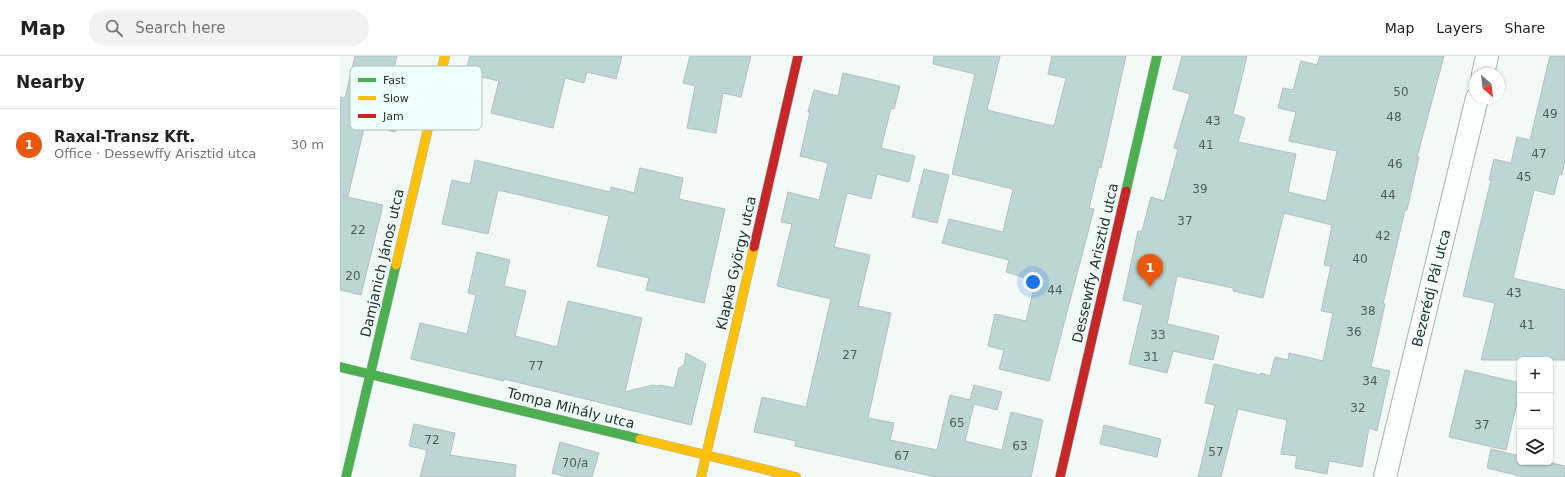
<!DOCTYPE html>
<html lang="en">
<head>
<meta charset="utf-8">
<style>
  body { margin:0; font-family:"DejaVu Sans",sans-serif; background:#f2f2f2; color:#222 }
  .controls { position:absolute; right:12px; bottom:12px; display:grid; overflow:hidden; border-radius:6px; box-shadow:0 1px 3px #0004 }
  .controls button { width:36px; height:36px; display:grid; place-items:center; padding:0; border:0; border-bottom:1px solid #e0e0e0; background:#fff; color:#222; font:20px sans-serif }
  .compass { position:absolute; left:1129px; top:12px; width:36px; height:36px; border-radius:50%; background:#fff; box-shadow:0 1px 3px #0004; rotate:152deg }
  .you { position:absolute; left:693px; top:226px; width:14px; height:14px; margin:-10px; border:3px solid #fff; border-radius:50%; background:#1a73e8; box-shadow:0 0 0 6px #1a73e833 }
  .badge { display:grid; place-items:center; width:26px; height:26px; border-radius:50%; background:#ea580c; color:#fff; font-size:13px; font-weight:700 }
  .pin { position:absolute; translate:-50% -33px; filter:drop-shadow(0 1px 2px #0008) }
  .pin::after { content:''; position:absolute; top:21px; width:14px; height:12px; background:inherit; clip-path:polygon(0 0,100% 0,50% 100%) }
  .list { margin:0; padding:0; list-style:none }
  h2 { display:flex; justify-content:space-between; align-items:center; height:52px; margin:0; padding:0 16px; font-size:17px }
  h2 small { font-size:13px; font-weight:400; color:#767676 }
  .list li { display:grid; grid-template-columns:26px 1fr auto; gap:12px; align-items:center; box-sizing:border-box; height:72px; padding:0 16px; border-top:1px solid #e0e0e0 }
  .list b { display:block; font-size:15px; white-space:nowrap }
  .list p { margin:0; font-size:13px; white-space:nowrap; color:#767676 }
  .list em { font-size:13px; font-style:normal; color:#767676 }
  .icon { flex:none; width:22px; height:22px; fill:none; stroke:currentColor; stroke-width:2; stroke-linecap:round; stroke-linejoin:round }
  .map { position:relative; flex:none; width:1225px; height:421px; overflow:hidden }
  header { display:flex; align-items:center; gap:24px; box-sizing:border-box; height:56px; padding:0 20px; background:#fff; border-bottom:1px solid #e0e0e0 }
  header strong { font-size:19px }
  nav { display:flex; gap:22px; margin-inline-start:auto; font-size:14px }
  .search { width:280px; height:36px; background:#f2f2f2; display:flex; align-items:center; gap:10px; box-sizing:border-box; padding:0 14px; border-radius:22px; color:#767676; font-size:15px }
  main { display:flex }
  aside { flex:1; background:#fff }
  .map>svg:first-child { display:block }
</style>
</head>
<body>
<header>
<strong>Map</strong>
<div class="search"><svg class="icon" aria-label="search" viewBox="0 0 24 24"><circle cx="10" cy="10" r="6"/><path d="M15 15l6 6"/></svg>Search here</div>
<nav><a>Map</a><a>Layers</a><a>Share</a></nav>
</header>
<main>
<aside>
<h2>Nearby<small></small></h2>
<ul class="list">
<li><span class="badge">1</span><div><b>Raxal-Transz Kft.</b><p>Office · Dessewffy Arisztid utca</p></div><em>30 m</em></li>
</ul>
</aside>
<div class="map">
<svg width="1225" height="421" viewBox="0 0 1225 421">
  <rect width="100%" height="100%" fill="#f2faf8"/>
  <g fill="#bcd6d6" stroke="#b6bebd">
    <path d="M 15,0 L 57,0 L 49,32 L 55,34 L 50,53 L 60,55 L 55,76 L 25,68 L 8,140 L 3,140 L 43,149 L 21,239 L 0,234 L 0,41 L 5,42 Z"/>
    <path d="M 130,0 L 282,0 L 276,23 L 247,16 L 244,27 L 225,22 L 213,72 L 151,57 L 159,25 L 125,17 Z"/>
    <path d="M 350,0 L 411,0 L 401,41 L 383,37 L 376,77 L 347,72 L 355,30 L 343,27 Z"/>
    <path d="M 594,0 L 660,0 L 647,54 L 714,70 L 726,22 L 708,18 L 712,0 L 786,0 L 761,112 L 759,111 L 749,152 L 754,153 L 709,325 L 659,313 L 664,294 L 648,290 L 655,258 L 686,265 L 696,225 L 666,216 L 669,204 L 602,187 L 609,163 L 663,176 L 673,133 L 612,118 L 635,18 L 593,8 Z"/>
    <path d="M 842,0 L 907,0 L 893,58 L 905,62 L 898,86 L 956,98 L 948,136 L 986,145 L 997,95 L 949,85 L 956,56 L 938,52 L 943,32 L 953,34 L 961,5 L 977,9 L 980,0 L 1104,0 L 1077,101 L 1079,101 L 1067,154 L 1065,154 L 1043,248 L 1045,248 L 1031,311 L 1050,315 L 1037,375 L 1029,372 L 1022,411 L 989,405 L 987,418 L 955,412 L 957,400 L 941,398 L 947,364 L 898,353 L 881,421 L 858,421 L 875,349 L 865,347 L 874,308 L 920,319 L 921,317 L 930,320 L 935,301 L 948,304 L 949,297 L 983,305 L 993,257 L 981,255 L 991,210 L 984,209 L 992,169 L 944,157 L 923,242 L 893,235 L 893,232 L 837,220 L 827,268 L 879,280 L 873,304 L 833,295 L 827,317 L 789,308 L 803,249 L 783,244 L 798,175 L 802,175 L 811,141 L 824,145 L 838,93 L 834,92 L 850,38 L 833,33 Z"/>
    <path d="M 1210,0 L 1225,0 L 1225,103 L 1222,119 L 1219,118 L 1214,139 L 1194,134 L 1173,222 L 1225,234 L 1225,304 L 1141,304 L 1155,247 L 1123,240 L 1151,124 L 1149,124 L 1154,103 L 1171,107 L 1177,81 L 1190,84 Z"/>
    <path d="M 503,17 L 560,30 L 554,53 L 551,52 L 541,92 L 575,100 L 569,126 L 537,118 L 531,143 L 507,137 L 494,191 L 530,199 L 518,250 L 551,257 L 528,362 L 554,367 L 550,384 L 597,394 L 610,339 L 630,344 L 634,329 L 662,336 L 657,354 L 634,348 L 625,385 L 662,394 L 671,356 L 703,364 L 691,421 L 596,421 L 455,390 L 456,385 L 414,376 L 422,341 L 466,351 L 491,243 L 437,230 L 452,168 L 441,166 L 448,136 L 479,144 L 488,107 L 460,100 L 470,56 L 468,56 L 474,34 L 498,40 Z"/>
    <path d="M 135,104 L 270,136 L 271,131 L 294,137 L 300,112 L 343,122 L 339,143 L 385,153 L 364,247 L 306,234 L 309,222 L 257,210 L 269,160 L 158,134 L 148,178 L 102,168 L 112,124 L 130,128 Z"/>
    <path d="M 584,113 L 609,119 L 597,167 L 572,161 Z"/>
    <path d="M 137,196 L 170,204 L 164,230 L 186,235 L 175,280 L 217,291 L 228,245 L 302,262 L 285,336 L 313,329 L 317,330 L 320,329 L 334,332 L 339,312 L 344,309 L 346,297 L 366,308 L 351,369 L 164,323 L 164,325 L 71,303 L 80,267 L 127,278 L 136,239 L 128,237 Z"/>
    <path d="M 1125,314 L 1180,327 L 1180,334 L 1166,394 L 1109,381 Z"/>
    <path d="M 74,368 L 115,377 L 110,399 L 176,409 L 175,421 L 80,421 L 87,394 L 69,390 Z"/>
    <path d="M 764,369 L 821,383 L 817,401 L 760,388 Z"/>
    <path d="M 220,386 L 259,397 L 252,421 L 227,421 L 212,417 Z"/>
    <path d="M 1151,393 L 1180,400 L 1180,406 L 1207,406 L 1225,410 L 1225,421 L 1184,421 L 1147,412 Z"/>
  </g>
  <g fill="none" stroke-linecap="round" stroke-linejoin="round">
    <defs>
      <g id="street">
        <path d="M 1143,18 L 1147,0"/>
        <path d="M 1045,421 L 1137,42"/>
      </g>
      <g id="fast">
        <path d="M 786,135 L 817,0"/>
        <path d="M 0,311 L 300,383"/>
        <path d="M 6,421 L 56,209"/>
      </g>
      <g id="slow">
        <path d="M 56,209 L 105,0"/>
        <path d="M 300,383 L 456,421"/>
        <path d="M 361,421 L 414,191"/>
      </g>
      <g id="jam">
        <path d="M 414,191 L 458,0"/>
        <path d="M 720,421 L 786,135"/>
      </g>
    </defs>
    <use href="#street" stroke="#a9b0ae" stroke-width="24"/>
    <use href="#fast" stroke="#a9b0ae" stroke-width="10"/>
    <use href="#slow" stroke="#a9b0ae" stroke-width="10"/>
    <use href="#jam" stroke="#a9b0ae" stroke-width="10"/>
    <use href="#street" stroke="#fdfefe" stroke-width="22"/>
    <use href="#fast" stroke="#4caf50" stroke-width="9"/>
    <use href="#slow" stroke="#ffc107" stroke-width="9"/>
    <use href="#jam" stroke="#c62828" stroke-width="9"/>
  </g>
  <g text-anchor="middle" stroke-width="3" stroke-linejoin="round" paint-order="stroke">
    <g font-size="12" fill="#4e5b5a">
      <text x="1061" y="40">50</text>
      <text x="1210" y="62">49</text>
      <text x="1054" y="65">48</text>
      <text x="873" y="69">43</text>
      <text x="866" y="93">41</text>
      <text x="1199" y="102">47</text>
      <text x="1055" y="112">46</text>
      <text x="1184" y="125">45</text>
      <text x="860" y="137">39</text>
      <text x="1048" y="143">44</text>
      <text x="845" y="169">37</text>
      <text x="18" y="178">22</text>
      <text x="1043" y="184">42</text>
      <text x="1020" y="207">40</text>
      <text x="13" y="224">20</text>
      <text x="715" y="238">44</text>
      <text x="1174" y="241">43</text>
      <text x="1028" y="259">38</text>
      <text x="1187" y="273">41</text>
      <text x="1014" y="280">36</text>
      <text x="818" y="283">33</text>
      <text x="510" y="303">27</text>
      <text x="811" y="305">31</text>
      <text x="196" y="314">77</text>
      <text x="1030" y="329">34</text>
      <text x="1018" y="356">32</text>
      <text x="617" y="371">65</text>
      <text x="1142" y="373">37</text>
      <text x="92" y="388">72</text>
      <text x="680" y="394">63</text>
      <text x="876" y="400">57</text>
      <text x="562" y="404">67</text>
      <text x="235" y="411">70/a</text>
    </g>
    <g font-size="14" fill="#2a3230" stroke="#eefefa">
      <text transform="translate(42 207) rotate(-77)" y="5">Damjanich János utca</text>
      <text transform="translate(396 207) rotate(-77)" y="5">Klapka György utca</text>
      <text transform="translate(755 207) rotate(-77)" y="5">Dessewffy Arisztid utca</text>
      <text transform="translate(1091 232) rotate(-76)" y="5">Bezerédj Pál utca</text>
      <text transform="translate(231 352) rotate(14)" y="5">Tompa Mihály utca</text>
    </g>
  </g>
  <rect x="10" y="10" width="132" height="64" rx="6" fill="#eefefa" stroke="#b3c1bd" stroke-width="1"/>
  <rect x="18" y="22" width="18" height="4" fill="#4caf50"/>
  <rect x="18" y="40" width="18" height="4" fill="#ffc107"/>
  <rect x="18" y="58" width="18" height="4" fill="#c62828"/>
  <g font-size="11" fill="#2a3230">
    <text x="43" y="28">Fast</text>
    <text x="43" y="46">Slow</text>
    <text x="43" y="64">Jam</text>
  </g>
</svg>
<div class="controls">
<button>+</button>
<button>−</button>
<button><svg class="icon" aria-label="layers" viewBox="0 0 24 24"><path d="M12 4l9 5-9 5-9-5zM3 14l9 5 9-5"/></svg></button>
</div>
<svg class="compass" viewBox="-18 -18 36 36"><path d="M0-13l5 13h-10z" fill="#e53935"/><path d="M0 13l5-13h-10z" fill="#767676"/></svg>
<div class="you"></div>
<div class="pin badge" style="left:810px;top:231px">1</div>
</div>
</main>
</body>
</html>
